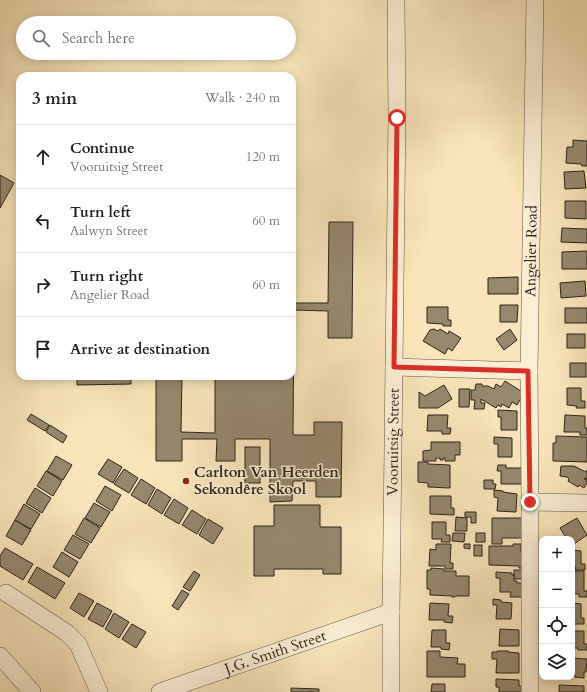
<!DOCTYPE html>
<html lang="en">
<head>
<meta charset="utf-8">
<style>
  body { margin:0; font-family:Cardo,serif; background:#f2f2f2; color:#202124 }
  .controls { position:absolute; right:12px; bottom:12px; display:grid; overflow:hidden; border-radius:8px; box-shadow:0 2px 10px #0003 }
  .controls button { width:36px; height:36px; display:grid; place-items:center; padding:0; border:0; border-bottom:1px solid #e0e0e0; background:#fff; color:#202124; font:20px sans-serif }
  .stop { position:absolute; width:12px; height:12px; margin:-9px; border:3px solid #d93025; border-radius:50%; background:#fff }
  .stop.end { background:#d93025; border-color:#fff; box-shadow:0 1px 4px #0008 }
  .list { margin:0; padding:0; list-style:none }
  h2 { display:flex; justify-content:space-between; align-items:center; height:52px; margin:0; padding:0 16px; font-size:17px }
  h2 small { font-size:13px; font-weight:400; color:#757577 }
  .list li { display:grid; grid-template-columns:26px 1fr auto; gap:12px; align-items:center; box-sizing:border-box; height:64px; padding:0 16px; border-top:1px solid #e0e0e0 }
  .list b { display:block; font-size:15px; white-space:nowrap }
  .list p { margin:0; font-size:13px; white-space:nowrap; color:#757577 }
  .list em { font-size:13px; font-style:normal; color:#757577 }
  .icon { flex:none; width:22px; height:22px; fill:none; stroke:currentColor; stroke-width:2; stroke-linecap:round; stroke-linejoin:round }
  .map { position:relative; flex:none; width:587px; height:692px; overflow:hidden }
  .search { position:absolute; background:#fff; box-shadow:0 2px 10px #0003; left:16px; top:16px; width:280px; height:44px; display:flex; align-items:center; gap:10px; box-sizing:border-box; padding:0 14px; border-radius:22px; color:#757577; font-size:15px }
  .panel { position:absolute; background:#fff; box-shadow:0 2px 10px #0003; left:16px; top:72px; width:280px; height:308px; border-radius:12px }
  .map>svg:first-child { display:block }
</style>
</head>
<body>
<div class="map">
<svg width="587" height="692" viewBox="0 0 587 692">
  <rect width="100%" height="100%" fill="#f9e5b9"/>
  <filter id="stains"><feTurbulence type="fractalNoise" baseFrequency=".005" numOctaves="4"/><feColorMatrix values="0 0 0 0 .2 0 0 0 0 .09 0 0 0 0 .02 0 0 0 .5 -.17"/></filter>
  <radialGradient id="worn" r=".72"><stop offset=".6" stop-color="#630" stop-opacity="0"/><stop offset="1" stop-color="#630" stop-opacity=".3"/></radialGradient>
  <g fill="#97886c" stroke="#2d2318">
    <path d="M 573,140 L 587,141 L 587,166 L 582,166 L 581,164 L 566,163 L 567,147 L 573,147 Z"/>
    <path d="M 584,171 L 586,188 L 565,189 L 564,172 Z"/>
    <path d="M 0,175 L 14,183 L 0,208 Z"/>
    <path d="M 565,201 L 586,201 L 586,219 L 565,218 Z"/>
    <path d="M 329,222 L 353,222 L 352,338 L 328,338 L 328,311 L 294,310 L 293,435 L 314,435 L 314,422 L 342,422 L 341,497 L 316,497 L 316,481 L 293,481 L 292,501 L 270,502 L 270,439 L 235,439 L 235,461 L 216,461 L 217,439 L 182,439 L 182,461 L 156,461 L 156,376 L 182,376 L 181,432 L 215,433 L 215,376 L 292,376 L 292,256 L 294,256 L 294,303 L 328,303 Z"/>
    <path d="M 562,228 L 587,229 L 587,243 L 561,242 Z"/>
    <path d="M 587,251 L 587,269 L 562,269 L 562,252 Z"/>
    <path d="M 518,277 L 518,294 L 488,294 L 488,278 Z"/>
    <path d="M 585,281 L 586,296 L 561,298 L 560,283 Z"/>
    <path d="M 500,305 L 518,305 L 517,322 L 500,322 Z"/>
    <path d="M 427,307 L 448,307 L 448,320 L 451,320 L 451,326 L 443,326 L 443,324 L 427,323 Z"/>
    <rect x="565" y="308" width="22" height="15"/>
    <path d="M 434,329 L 438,331 L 440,329 L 448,334 L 449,331 L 461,338 L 452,351 L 448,348 L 445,354 L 423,341 L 430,330 Z"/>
    <path d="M 510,329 L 517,340 L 504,350 L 496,339 Z"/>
    <rect x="567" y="334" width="18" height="14"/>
    <rect x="570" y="363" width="16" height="14"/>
    <path d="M 77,376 L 131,376 L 131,384 L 77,385 Z"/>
    <path d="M 505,381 L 524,393 L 517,405 L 512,402 L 509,408 L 502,404 L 501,407 L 498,405 L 496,408 L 481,399 L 481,403 L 485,403 L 484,409 L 474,409 L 475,400 L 471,400 L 471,390 L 475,390 L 476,384 L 482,384 L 482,386 L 488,386 L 494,389 L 496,384 L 501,387 Z"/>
    <path d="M 444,385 L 452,399 L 438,408 L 419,408 L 419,392 L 425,396 Z"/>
    <path d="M 567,388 L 581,388 L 581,401 L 585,401 L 585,408 L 576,408 L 577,406 L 567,405 Z"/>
    <path d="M 459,389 L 470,389 L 469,407 L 459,407 Z"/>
    <path d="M 498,410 L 517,411 L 517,430 L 501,430 L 501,417 L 498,417 Z"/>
    <path d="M 31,414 L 49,425 L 45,431 L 27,420 Z"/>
    <path d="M 428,415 L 448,415 L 447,428 L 451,428 L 450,434 L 442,434 L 442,431 L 427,431 Z"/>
    <path d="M 565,415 L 585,416 L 585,428 L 587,428 L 587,435 L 580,435 L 580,432 L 564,432 Z"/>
    <path d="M 50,425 L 67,436 L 63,443 L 46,432 Z"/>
    <path d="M 556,436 L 587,437 L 587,462 L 553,461 L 553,443 L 556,443 Z"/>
    <path d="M 494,437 L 512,438 L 512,457 L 498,457 L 498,444 L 494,444 Z"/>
    <path d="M 431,442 L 460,442 L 460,455 L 455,455 L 455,461 L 445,461 L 445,458 L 443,458 L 443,460 L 440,460 L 440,458 L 436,458 L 436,461 L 423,461 L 423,451 L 431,450 Z"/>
    <rect x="245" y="447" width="15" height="36"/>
    <path d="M 56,456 L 72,465 L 63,480 L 47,471 Z"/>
    <path d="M 108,459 L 122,467 L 113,483 L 98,474 Z"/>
    <path d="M 418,462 L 428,462 L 428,464 L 450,465 L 450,488 L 428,487 L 428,483 L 418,482 Z"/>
    <path d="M 498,465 L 506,465 L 506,468 L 522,468 L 522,484 L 501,484 L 501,471 L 497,471 Z"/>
    <path d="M 561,466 L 574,466 L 586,472 L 587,470 L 587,479 L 585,478 L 584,479 L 587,480 L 587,483 L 584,488 L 579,485 L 578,487 L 568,481 L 569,479 L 567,477 L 560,476 Z"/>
    <path d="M 124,469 L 138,478 L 129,493 L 114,484 Z"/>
    <path d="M 46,471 L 62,481 L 53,496 L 37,486 Z"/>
    <path d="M 141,479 L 155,488 L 146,504 L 131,495 Z"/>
    <path d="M 484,480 L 493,480 L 493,484 L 496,484 L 495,489 L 484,489 Z"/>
    <path d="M 105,486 L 121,495 L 112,511 L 96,501 Z"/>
    <path d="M 35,488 L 51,498 L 42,513 L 26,503 Z"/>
    <path d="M 157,489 L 171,498 L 162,514 L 148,505 Z"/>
    <path d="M 494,490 L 503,491 L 503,492 L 517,494 L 516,512 L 497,511 L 498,498 L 494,497 Z"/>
    <path d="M 430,496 L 451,496 L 451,508 L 454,508 L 454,515 L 430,514 Z"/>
    <path d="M 174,499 L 188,508 L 179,524 L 164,515 Z"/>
    <path d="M 94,503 L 110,512 L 101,527 L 85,518 Z"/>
    <path d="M 24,504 L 40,514 L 31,529 L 15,520 Z"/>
    <path d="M 274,505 L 320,505 L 320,527 L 341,527 L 341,574 L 323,574 L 323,569 L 274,569 L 274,576 L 254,576 L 254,526 L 274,526 Z"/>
    <path d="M 192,510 L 206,519 L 197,534 L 182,525 Z"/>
    <path d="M 465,512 L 476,512 L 476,523 L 471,523 L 471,517 L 465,517 Z"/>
    <path d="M 456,517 L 467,518 L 467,531 L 455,531 Z"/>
    <path d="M 84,518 L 100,528 L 91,543 L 75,534 Z"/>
    <path d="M 492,518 L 522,518 L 522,538 L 502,538 L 502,544 L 492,544 Z"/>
    <path d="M 577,518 L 587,535 L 574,544 L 572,541 L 572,539 L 567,539 L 560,528 Z"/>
    <path d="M 208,519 L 223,528 L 213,544 L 199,535 Z"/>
    <path d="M 15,520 L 31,530 L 22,545 L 6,536 Z"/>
    <path d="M 432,522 L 446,522 L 446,535 L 450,535 L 450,542 L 441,542 L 442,539 L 432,539 Z"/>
    <path d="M 453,533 L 465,533 L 464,542 L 452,541 Z"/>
    <rect x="476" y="533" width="9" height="9"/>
    <path d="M 73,535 L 89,544 L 80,559 L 64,550 Z"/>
    <path d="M 436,544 L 451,544 L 450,563 L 453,563 L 453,569 L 445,569 L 445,566 L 429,566 L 430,549 L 436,550 Z"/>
    <path d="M 464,544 L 470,544 L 470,549 L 464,548 Z"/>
    <path d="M 513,544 L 521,544 L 521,552 L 525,552 L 526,568 L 519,568 L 519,566 L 489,565 L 489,546 L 513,546 Z"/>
    <rect x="474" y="545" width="8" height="11"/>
    <path d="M 5,548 L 33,564 L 23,580 L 0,566 L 0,556 Z"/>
    <path d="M 572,550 L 581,551 L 581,564 L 585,564 L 585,570 L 575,570 L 576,567 L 572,567 Z"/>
    <path d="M 62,552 L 78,562 L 69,577 L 53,567 Z"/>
    <path d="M 37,567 L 65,583 L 55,599 L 28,582 Z"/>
    <path d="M 431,568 L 444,569 L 444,571 L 456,571 L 456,576 L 469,576 L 469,596 L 456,596 L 455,597 L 452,597 L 452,596 L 430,595 L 430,589 L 427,589 L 427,570 L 431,570 Z"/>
    <rect x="514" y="570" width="14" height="9"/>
    <path d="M 194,571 L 200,575 L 190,591 L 183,587 Z"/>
    <path d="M 572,571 L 584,571 L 584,591 L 587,591 L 587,597 L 579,597 L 579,594 L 572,594 Z"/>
    <path d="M 496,572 L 512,573 L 512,575 L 514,575 L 514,581 L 517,581 L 517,583 L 528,583 L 527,597 L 510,597 L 511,592 L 500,592 L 500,578 L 496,578 Z"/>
    <path d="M 182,590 L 189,594 L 178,610 L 172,606 Z"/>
    <path d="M 79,593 L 94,601 L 84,617 L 70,608 Z"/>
    <path d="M 493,599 L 501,600 L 501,602 L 512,603 L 511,619 L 496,619 L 497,605 L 493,605 Z"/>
    <path d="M 97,603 L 112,611 L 103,627 L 88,619 Z"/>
    <path d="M 430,603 L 449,604 L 448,616 L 453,616 L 452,623 L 444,622 L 444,620 L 429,620 Z"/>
    <path d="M 572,603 L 581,604 L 581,618 L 584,618 L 584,624 L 574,624 L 574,621 L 572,621 Z"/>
    <path d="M 114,613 L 129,622 L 119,638 L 105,629 Z"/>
    <path d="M 132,624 L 146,632 L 136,648 L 122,639 Z"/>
    <path d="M 500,629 L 519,630 L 519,646 L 499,646 Z"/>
    <path d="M 432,630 L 446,630 L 446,643 L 450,643 L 449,650 L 441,649 L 441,647 L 431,647 Z"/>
    <path d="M 572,631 L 584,631 L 584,644 L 587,644 L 587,650 L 578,650 L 578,648 L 572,648 Z"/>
    <path d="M 427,651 L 440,651 L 440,657 L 458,658 L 457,664 L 465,664 L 465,677 L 427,677 Z"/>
    <path d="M 497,651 L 508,651 L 508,652 L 519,653 L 519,673 L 496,673 L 497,659 L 492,659 L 492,652 L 497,652 Z"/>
    <path d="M 572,658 L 587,659 L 586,672 L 584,672 L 584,678 L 575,677 L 575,675 L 572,675 Z"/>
    <path d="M 496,679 L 519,680 L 519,686 L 526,686 L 525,692 L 499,692 L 499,687 L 496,687 Z"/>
    <path d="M 432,684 L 445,684 L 445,692 L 431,692 Z"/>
    <path d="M 559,685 L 584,686 L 584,692 L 559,692 Z"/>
    <path d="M 291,688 L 319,689 L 319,692 L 291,692 Z"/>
  </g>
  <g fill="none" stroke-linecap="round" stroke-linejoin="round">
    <defs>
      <g id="minor">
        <path d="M 394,367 L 529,371"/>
        <path d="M 530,502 L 587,503"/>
        <path d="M 6,593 L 67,633 L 78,644 L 99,692"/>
        <path d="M 0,656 L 32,692"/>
        <path id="s1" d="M 160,692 L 391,612"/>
        <path id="s2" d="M 391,692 L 391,612 L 397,118 L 396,0"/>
        <path id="s3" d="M 530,692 L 530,502 L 529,371 L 535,0"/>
      </g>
    </defs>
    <use href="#minor" stroke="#605440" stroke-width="18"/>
    <use href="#minor" stroke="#fbeed2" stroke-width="17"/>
  </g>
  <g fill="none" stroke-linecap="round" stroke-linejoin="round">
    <path stroke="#d93025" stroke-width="5" d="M 397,118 L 394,367 L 528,371 L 530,502"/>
  </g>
  <circle fill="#8f2418" stroke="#fbeed2" stroke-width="1.5" cx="186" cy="481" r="4"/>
  <g text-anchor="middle" stroke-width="3" stroke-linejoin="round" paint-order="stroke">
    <g font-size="15" fill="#2d2318" stroke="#fbeed2">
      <text dy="5" stroke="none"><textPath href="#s3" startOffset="441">Angelier Road</textPath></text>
      <text dy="5" stroke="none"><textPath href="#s2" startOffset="250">Vooruitsig Street</textPath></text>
      <text dy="5" stroke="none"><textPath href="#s1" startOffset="122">J.G. Smith Street</textPath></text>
    </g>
    <g font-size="15" font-weight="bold" fill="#2d2318" stroke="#fbeed2" text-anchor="start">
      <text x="194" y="477">Carlton Van Heerden<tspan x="194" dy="17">Sekondêre Skool</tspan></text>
    </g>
  </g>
  <rect width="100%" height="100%" filter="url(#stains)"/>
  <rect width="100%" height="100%" fill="url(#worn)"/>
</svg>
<div class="controls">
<button>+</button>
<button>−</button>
<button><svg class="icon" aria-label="locate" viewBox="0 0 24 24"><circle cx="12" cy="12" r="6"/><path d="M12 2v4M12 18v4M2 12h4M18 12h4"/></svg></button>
<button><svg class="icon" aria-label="layers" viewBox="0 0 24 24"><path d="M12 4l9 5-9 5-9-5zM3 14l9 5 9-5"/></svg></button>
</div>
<div class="stop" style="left:397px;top:118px"></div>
<div class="stop end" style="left:530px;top:502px"></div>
<div class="search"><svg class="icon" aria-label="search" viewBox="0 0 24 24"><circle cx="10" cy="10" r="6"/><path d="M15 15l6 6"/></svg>Search here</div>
<section class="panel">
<h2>3 min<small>Walk · 240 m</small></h2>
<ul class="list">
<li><svg class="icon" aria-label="ahead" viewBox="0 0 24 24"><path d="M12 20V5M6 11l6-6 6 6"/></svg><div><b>Continue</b><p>Vooruitsig Street</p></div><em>120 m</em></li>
<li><svg class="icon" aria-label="left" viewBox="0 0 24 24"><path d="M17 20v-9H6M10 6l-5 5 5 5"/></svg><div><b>Turn left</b><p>Aalwyn Street</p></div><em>60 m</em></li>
<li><svg class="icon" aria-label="right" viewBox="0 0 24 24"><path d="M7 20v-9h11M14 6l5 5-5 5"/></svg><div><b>Turn right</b><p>Angelier Road</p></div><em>60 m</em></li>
<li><svg class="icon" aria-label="arrive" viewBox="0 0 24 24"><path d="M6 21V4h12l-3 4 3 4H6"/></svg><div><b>Arrive at destination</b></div></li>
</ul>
</section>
</div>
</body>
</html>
